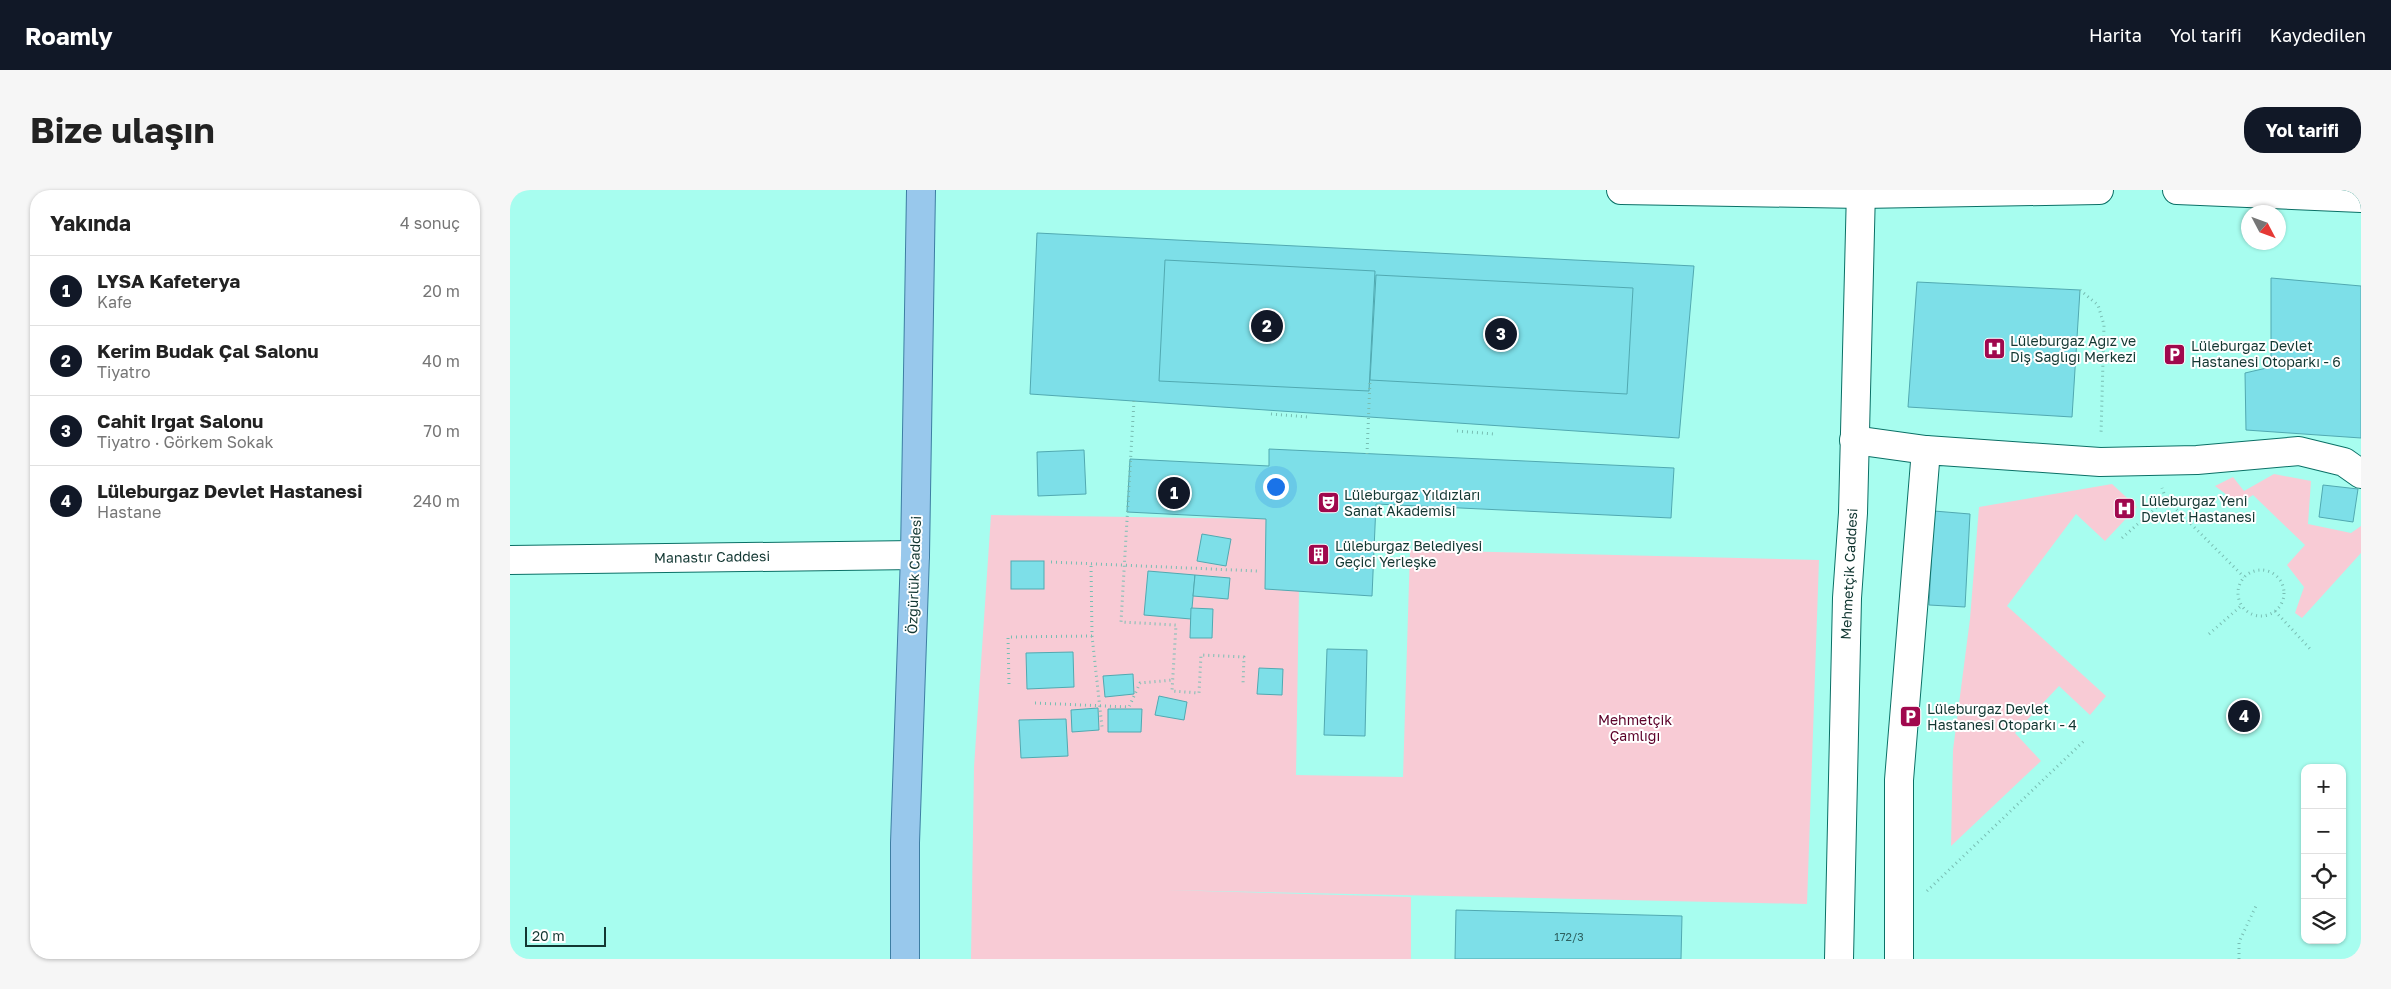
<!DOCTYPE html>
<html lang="tr">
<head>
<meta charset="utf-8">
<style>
  body { margin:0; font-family:"Golos Text",sans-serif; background:#f6f6f6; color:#222 }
  .controls { position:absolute; right:15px; bottom:15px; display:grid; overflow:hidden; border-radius:10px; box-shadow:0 1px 4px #0004 }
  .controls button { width:45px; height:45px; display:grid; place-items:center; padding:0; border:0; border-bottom:1px solid #e0e0e0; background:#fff; color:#222; font:25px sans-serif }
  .compass { position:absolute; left:1731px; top:15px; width:45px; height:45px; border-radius:50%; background:#fff; box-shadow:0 1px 4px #0004; rotate:131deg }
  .scale { position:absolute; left:15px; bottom:12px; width:81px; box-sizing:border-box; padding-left:5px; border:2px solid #123732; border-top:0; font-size:14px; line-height:18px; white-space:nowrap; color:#123732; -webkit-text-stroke:4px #fff; paint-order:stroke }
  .you { position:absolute; left:765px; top:296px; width:18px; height:18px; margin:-12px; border:4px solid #fff; border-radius:50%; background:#1a73e8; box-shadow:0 0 0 8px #1a73e833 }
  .badge { display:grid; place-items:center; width:32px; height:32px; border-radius:50%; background:#111827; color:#fff; font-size:16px; font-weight:700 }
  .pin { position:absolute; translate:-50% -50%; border:2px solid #fff; box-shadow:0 1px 5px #0006 }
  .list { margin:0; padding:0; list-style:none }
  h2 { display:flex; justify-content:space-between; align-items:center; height:65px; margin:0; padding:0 20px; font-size:21px }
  h2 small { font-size:16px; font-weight:400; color:#767676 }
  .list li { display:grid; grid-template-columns:32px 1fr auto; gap:15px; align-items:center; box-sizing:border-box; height:70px; padding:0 20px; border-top:1px solid #e0e0e0 }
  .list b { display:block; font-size:19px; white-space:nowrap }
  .list p { margin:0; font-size:16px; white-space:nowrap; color:#767676 }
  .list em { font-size:16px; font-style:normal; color:#767676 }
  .icon { flex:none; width:28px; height:28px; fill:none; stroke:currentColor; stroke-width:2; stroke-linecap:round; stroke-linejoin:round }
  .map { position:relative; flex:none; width:1851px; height:769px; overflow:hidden; border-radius:20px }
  header { display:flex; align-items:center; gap:30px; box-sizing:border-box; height:70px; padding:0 25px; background:#111827; color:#fff }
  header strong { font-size:24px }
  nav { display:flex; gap:28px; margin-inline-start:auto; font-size:18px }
  .intro { display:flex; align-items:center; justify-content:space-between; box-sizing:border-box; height:120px; padding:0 30px }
  h1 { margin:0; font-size:35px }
  .button { padding:12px 22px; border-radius:20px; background:#111827; color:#fff; font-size:18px; font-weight:700 }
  main { display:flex; gap:30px; padding:0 30px }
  aside { flex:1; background:#fff; border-radius:20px; box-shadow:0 1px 4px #0004 }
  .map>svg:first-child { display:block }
</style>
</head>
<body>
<header>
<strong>Roamly</strong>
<nav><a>Harita</a><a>Yol tarifi</a><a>Kaydedilen</a></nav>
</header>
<div class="intro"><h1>Bize ulaşın</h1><a class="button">Yol tarifi</a></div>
<main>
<aside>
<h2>Yakında<small>4 sonuç</small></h2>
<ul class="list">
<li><span class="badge">1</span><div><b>LYSA Kafeterya</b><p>Kafe</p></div><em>20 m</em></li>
<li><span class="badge">2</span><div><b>Kerim Budak Çal Salonu</b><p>Tiyatro</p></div><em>40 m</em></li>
<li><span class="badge">3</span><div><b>Cahit Irgat Salonu</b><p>Tiyatro · Görkem Sokak</p></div><em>70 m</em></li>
<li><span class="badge">4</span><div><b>Lüleburgaz Devlet Hastanesi</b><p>Hastane</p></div><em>240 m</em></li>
</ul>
</aside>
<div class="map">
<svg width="1851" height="769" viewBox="0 0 1851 769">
  <rect width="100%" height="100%" fill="#a7fdef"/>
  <g fill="#f8cbd5">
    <path d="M 1764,284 L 1801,291 L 1798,334 L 1841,343 L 1851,336 L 1851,363 L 1792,428 L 1785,423 L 1794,397 L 1777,375 L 1795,355 L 1743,305 L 1729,314 L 1705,296 L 1723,287 L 1734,301 Z"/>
    <path d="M 1602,294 L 1627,317 L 1595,351 L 1566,324 L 1497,416 L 1596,506 L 1580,525 L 1549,496 L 1505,543 L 1531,571 L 1441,656 L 1443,560 L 1460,429 L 1469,317 Z"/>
    <path d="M 481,325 L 756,329 L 755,399 L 789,400 L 786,585 L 893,587 L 900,360 L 1309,370 L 1297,714 L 655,700 L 901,707 L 901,769 L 461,769 L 464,577 Z"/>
  </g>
  <g fill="#7ddfe8" stroke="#51a9b1">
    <path d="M 527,43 L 1184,76 L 1169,248 L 520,204 Z"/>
    <path d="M 655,70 L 865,81 L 859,201 L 649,191 Z"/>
    <path d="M 866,85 L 1123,98 L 1117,204 L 860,190 Z"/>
    <path d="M 1761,88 L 1851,96 L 1851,248 L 1736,240 L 1735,183 L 1761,177 Z"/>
    <path d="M 1407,92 L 1570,100 L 1562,227 L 1398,217 Z"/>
    <path d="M 759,259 L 1164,278 L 1161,328 L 866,314 L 862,406 L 755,399 L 756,329 L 617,322 L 620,269 L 759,276 Z"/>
    <path d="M 574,260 L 576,304 L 528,306 L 527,262 Z"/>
    <path d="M 1813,295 L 1848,299 L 1843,332 L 1809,327 Z"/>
    <path d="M 1424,321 L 1460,324 L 1455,417 L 1419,415 Z"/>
    <path d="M 692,344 L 721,349 L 716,376 L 687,371 Z"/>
    <rect x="501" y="371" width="33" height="28"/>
    <path d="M 638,381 L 685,385 L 681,429 L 634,425 Z"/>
    <path d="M 685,385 L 720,388 L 718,409 L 683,406 Z"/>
    <path d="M 681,418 L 703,419 L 702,448 L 680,448 Z"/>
    <path d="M 817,459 L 857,460 L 855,546 L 814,545 Z"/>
    <path d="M 563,462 L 564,497 L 517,499 L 516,463 Z"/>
    <path d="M 749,478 L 773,479 L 772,505 L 747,504 Z"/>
    <path d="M 623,484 L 624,504 L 595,507 L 593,486 Z"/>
    <path d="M 649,506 L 677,512 L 674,530 L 645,525 Z"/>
    <path d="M 588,518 L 589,540 L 562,542 L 561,520 Z"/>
    <path d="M 598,519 L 632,519 L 631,542 L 598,542 Z"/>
    <path d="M 556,529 L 558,566 L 511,568 L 509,530 Z"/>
    <path d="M 946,720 L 1172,726 L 1171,769 L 945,769 Z"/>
  </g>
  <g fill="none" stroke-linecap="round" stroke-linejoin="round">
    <defs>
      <g id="minor">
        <path d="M 1111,0 L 1351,4 L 1589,0"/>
        <path d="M 1667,0 L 1851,8"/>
        <path d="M 1344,250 L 1416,260"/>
        <path d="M 0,370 L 405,365"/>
        <path d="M 1329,769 L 1337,408 L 1343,323 L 1351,0"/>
        <path d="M 1389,769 L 1389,590 L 1416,260 L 1590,272 L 1687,270 L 1789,261 L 1834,272 L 1851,284"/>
      </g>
      <path id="major" d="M 395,769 L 395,653 L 405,365 L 411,0"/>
    </defs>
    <use href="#minor" stroke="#0a7066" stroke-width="30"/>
    <use href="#major" stroke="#3d7ea3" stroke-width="30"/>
    <g stroke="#78beb3" stroke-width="3" stroke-dasharray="1 4" stroke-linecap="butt">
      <path d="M 1570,100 L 1588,115 L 1594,135 L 1591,244"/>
      <path d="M 624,211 L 611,432 L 666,435 L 662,501 L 689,503 L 691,465 L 734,467 L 733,494"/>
      <path d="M 761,224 L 798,227"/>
      <path d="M 947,241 L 984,244"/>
      <path d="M 857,264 L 860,190"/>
      <path d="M 1656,309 L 1734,387"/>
      <path d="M 1612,348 L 1656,309 L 1652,298"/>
      <path d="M 541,372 L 747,381"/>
      <circle cx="1751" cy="403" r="23"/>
      <path d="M 1765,421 L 1802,461"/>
      <path d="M 1699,444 L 1731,416"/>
      <path d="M 582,446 L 592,537"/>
      <path d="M 499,494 L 498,447 L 582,446 L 581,374"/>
      <path d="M 525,513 L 619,517 L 630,493 L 663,490"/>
      <path d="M 1417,701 L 1576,549"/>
      <path d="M 1729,769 L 1729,752 L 1746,716"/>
    </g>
    <use href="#minor" stroke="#fff" stroke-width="28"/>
    <use href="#major" stroke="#98c8ec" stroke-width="28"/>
  </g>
  <defs>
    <symbol id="hospital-square" viewBox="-11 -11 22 22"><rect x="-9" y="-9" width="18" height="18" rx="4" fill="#a0084d" stroke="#fff"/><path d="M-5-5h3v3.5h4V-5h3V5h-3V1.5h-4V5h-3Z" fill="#fff"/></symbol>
    <symbol id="parking-square" viewBox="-11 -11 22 22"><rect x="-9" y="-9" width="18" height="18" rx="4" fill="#a0084d" stroke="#fff"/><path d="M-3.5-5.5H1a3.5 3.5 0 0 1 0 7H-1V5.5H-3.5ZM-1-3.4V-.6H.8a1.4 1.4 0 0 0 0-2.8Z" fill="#fff"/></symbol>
    <symbol id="theatre-square" viewBox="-11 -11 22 22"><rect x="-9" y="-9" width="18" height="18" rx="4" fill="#a0084d" stroke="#fff"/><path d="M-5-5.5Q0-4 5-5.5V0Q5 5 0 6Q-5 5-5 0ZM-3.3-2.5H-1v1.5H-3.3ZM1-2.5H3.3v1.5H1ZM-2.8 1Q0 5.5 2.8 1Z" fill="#fff"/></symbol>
    <symbol id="building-square" viewBox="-11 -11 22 22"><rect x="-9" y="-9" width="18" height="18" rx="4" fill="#a0084d" stroke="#fff"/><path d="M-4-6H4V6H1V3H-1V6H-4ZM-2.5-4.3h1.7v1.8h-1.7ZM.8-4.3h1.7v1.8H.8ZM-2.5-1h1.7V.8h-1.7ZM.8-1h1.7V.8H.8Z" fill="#fff"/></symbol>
  </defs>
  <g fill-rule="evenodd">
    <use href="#hospital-square" x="1472" y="146" width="25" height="25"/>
    <use href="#parking-square" x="1652" y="152" width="25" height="25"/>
    <use href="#theatre-square" x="806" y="300" width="25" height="25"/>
    <use href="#hospital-square" x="1602" y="306" width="25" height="25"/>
    <use href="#building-square" x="796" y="352" width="25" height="25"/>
    <use href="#parking-square" x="1388" y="514" width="25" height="25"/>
  </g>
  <g text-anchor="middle" stroke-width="4" stroke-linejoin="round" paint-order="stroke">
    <g font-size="11" fill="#2d6160">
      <text x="1059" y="751">172/3</text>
    </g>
    <g font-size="14" fill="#123732" stroke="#fff" text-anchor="start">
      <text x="1500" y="156">Lüleburgaz Ağız ve<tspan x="1500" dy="16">Diş Sağlığı Merkezi</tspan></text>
      <text x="1681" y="161">Lüleburgaz Devlet<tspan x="1681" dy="16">Hastanesi Otoparkı - 6</tspan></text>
      <text x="834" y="310">Lüleburgaz Yıldızları<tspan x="834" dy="16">Sanat Akademisi</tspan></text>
      <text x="1631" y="316">Lüleburgaz Yeni<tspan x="1631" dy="16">Devlet Hastanesi</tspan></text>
      <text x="825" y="361">Lüleburgaz Belediyesi<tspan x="825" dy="16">Geçici Yerleşke</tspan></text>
      <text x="1417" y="524">Lüleburgaz Devlet<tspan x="1417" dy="16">Hastanesi Otoparkı - 4</tspan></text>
    </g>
    <g font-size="14" fill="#123732" stroke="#fff">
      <text transform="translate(202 367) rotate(-1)" y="5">Manastır Caddesi</text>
      <text transform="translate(1339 384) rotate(-87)" y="5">Mehmetçik Caddesi</text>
      <text transform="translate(404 385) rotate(-88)" y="5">Özgürlük Caddesi</text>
    </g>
    <g font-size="14" fill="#5c0129" stroke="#fff">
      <text x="1125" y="535">Mehmetçik<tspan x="1125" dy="16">Çamlığı</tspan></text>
    </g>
  </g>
</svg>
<div class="controls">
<button>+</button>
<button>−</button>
<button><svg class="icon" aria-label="locate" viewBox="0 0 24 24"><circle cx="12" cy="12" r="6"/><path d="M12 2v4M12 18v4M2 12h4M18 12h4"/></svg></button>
<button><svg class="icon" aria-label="layers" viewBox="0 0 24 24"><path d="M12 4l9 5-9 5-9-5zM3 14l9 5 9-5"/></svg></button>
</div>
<svg class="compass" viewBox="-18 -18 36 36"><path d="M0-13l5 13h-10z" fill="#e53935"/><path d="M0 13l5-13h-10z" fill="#767676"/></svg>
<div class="scale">20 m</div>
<div class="you"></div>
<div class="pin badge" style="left:664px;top:303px">1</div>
<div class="pin badge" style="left:757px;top:136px">2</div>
<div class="pin badge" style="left:991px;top:144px">3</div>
<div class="pin badge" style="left:1734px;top:526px">4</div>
</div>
</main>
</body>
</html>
